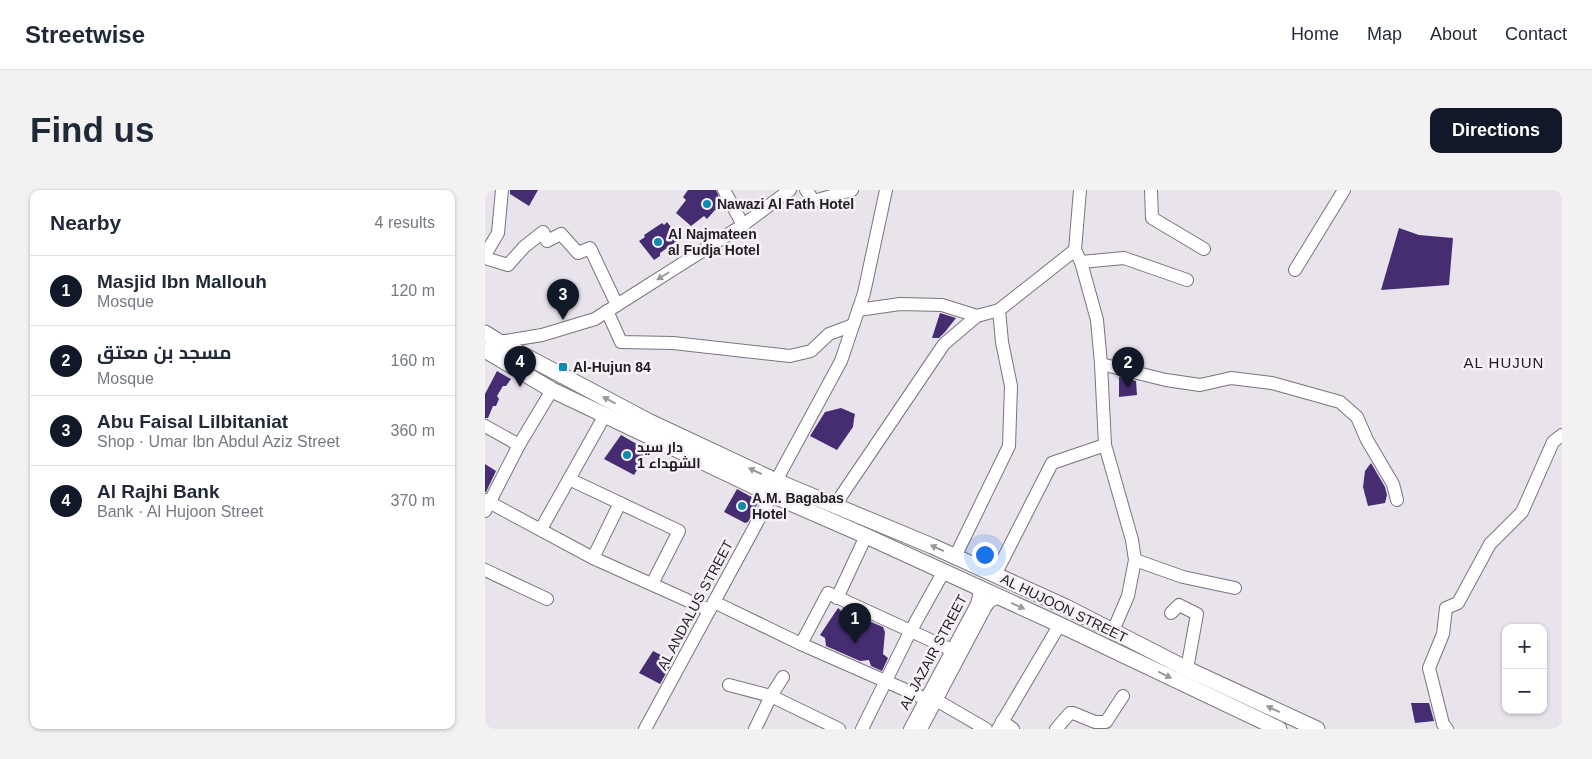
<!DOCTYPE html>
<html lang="en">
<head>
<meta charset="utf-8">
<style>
  body { margin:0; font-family:Helvetica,Cairo,sans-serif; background:#f2f2f3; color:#1f2937 }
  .controls { position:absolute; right:15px; bottom:15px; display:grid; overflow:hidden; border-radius:10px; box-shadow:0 1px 4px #0004 }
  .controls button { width:45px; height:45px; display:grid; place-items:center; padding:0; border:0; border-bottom:1px solid #e0e1e3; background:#fff; color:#1f2937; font:25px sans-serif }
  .you { position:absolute; left:499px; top:364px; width:18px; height:18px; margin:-12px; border:4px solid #fff; border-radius:50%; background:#1a73e8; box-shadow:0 0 0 8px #1a73e833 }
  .badge { display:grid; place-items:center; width:32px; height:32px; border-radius:50%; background:#111827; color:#fff; font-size:16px; font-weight:700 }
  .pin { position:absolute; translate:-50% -41px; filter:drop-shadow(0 1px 2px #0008) }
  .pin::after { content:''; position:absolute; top:26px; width:18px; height:15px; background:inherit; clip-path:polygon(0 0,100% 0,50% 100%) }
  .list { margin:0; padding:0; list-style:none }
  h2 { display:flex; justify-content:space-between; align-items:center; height:65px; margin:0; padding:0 20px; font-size:21px }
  h2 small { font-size:16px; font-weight:400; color:#747a83 }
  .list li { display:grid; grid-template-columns:32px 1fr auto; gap:15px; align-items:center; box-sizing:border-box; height:70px; padding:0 20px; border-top:1px solid #e0e1e3 }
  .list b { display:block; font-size:19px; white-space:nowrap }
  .list p { margin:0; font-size:16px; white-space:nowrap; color:#747a83 }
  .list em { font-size:16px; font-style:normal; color:#747a83 }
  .map { position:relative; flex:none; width:1077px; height:539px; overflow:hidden; border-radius:10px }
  header { display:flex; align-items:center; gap:30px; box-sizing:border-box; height:70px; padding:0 25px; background:#fff; border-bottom:1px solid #e0e1e3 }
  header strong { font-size:24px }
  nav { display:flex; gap:28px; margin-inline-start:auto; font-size:18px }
  .intro { display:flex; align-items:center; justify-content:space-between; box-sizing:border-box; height:120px; padding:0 30px }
  h1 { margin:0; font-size:35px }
  .button { padding:12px 22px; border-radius:10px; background:#111827; color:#fff; font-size:18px; font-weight:700 }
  main { display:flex; gap:30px; padding:0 30px }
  aside { flex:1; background:#fff; border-radius:10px; box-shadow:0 1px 4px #0004 }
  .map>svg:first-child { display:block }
</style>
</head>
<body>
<header>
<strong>Streetwise</strong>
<nav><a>Home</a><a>Map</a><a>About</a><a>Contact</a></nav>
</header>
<div class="intro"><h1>Find us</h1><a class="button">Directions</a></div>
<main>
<aside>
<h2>Nearby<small>4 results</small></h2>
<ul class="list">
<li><span class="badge">1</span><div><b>Masjid Ibn Mallouh</b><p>Mosque</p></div><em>120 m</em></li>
<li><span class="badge">2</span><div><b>مسجد بن معتق</b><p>Mosque</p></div><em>160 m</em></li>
<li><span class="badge">3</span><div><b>Abu Faisal Lilbitaniat</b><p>Shop · Umar Ibn Abdul Aziz Street</p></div><em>360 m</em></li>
<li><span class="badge">4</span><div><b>Al Rajhi Bank</b><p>Bank · Al Hujoon Street</p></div><em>370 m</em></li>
</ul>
</aside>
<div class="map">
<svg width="1077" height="539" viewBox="0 0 1077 539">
  <rect width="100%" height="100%" fill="#e9e3ec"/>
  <g fill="#462d72">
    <path d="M 25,0 L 53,0 L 44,16 L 25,4 Z"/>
    <path d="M 203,0 L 231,0 L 238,15 L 232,21 L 230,20 L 222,29 L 219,26 L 206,36 L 191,23 L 201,10 L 198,7 Z"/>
    <path d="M 182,32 L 195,49 L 175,63 L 175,66 L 169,70 L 154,51 L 160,47 L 159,45 L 177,33 L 179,35 Z"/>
    <path d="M 914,38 L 934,45 L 968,48 L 964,95 L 896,100 Z"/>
    <path d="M 455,123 L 471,128 L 460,142 L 454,148 L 447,148 Z"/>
    <path d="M 12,181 L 26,189 L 21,196 L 18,196 L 12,206 L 14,209 L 11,216 L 8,216 L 3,228 L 0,228 L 0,204 Z"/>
    <path d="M 634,187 L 651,191 L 652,205 L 634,207 Z"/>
    <path d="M 356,218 L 370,224 L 369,229 L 368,237 L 352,260 L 325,246 L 340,222 Z"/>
    <path d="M 136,245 L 164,261 L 149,285 L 119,269 Z"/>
    <path d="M 886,273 L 900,297 L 902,305 L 900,313 L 883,316 L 878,297 L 880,281 Z"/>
    <path d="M 0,274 L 11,281 L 1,302 L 0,302 Z"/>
    <path d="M 252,299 L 274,311 L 263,332 L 260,333 L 239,322 Z"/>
    <path d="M 353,418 L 368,431 L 379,429 L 398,437 L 400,442 L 398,464 L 403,468 L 397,481 L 386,476 L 384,470 L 375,471 L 341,456 L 340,448 L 335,445 Z"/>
    <path d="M 168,461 L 188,471 L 175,494 L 154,483 Z"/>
    <path d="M 926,513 L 944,513 L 949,531 L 930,533 Z"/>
  </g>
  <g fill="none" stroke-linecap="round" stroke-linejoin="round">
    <defs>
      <g id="minor">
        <path d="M 239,0 L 258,35"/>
        <path d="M 321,0 L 329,11 L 367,0"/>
        <path d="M 595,0 L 590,60 L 596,72 L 612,130 L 616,174 L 620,255 L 647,350 L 650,370 L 643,406 L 628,441"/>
        <path d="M 666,0 L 667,28 L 719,59"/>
        <path d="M 0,65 L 13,43 L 17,0"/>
        <path d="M 0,68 L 23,75 L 39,57 L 58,42 L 62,51 L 76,44 L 93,63 L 105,58 L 132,115"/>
        <path d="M 596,72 L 639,68 L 702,90"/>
        <path d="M 810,80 L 859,0"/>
        <path d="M 373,120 L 415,114 L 457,115 L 492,126"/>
        <path d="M 122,121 L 136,152 L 188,153 L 305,166 L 326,161 L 344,144 L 368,135"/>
        <path d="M 14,152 L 57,145 L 110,129 L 258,35 L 305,0"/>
        <path d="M 616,174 L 681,190 L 715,195 L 746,188 L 787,193 L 855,212 L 872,227 L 882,250 L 908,294 L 912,310"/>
        <path d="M 0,236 L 34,255"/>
        <path d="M 84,289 L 194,341 L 167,394"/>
        <path d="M 291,291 L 356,171 L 379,103 L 401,0"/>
        <path d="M 0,310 L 108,368 L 224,420"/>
        <path d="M 350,315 L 459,154 L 492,126 L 514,120"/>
        <path d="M 0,321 L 34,255 L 67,200"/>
        <path d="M 56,339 L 120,225"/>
        <path d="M 470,367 L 524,256 L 526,196 L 517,152 L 514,120 L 590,60"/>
        <path d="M 108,368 L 135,313"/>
        <path d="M 650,370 L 698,387 L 750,398"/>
        <path d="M 0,380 L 62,409"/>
        <path d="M 510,385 L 567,273 L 620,255"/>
        <path d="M 352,408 L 381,346"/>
        <path d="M 229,412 L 316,454 L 450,513"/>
        <path d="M 686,423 L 694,415 L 712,424 L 702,479"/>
        <path d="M 316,454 L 343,403 L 467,460"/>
        <path d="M 244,495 L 286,506 L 354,539"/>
        <path d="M 451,510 L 501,539"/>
        <path d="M 517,531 L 528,539"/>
        <path d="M 160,539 L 287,305"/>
        <path d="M 270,539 L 286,506 L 298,487"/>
        <path d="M 377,539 L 425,442 L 459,381"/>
        <path d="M 425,539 L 492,414 L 494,406 L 494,398"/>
        <path d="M 436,539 L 500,418 L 504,412 L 513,407"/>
        <path d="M 513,539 L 575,434"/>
        <path d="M 571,539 L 585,523 L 588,523 L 610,532 L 621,532 L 638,506"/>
        <path d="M 962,539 L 958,534 L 944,478 L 958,444 L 961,418 L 973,413 L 1005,354 L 1037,322 L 1068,252 L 1077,245"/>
      </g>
      <g id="major">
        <path d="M 0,143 L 14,152 L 163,231 L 291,291 L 447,356 L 581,417 L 702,479 L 832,539"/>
        <path d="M 0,160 L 67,200 L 287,305 L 381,346 L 571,433 L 794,539"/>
      </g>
    </defs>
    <use href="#minor" stroke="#7a747c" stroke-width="14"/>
    <use href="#major" stroke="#7a747c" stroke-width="17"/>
    <use href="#minor" stroke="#fff" stroke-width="12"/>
    <use href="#major" stroke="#fff" stroke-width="15"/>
  </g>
  <defs><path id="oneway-solid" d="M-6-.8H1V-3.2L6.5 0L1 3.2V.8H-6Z" transform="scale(1.25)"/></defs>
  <g fill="#9b9a9b">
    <use href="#oneway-solid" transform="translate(178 86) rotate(148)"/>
    <use href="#oneway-solid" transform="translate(124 210) rotate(-152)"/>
    <use href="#oneway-solid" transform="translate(270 281) rotate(-155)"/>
    <use href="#oneway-solid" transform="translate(452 358) rotate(-156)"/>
    <use href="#oneway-solid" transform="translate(533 416) rotate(24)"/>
    <use href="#oneway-solid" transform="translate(680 485) rotate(26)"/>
    <use href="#oneway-solid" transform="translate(788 519) rotate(-155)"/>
  </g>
  <g fill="#0e8cad" stroke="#f6f0f9" stroke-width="2">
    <circle cx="222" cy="14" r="5"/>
    <circle cx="173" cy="52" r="5"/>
    <rect x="73" y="172" width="10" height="10" rx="2.5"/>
    <circle cx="142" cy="265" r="5"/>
    <circle cx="257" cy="316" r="5"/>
  </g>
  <g text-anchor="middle" stroke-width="5" stroke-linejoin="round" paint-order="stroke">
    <g font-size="14" font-weight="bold" fill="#201e21" stroke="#f6f0f9" text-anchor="start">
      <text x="232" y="19">Nawazi Al Fath Hotel</text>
      <text x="183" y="49">Al Najmateen<tspan x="183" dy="16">al Fudja Hotel</tspan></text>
      <text x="88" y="182">Al-Hujun 84</text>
      <text x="152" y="262">دار سيد<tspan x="152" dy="16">الشهداء 1</tspan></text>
      <text x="267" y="313">A.M. Bagabas<tspan x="267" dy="16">Hotel</tspan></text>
    </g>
    <g font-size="14" fill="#201e21" stroke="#f6f0f9">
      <text transform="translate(210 415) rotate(-62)" y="5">AL ANDALUS STREET</text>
      <text transform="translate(579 418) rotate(26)" y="5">AL HUJOON STREET</text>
      <text transform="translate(448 462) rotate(-62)" y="5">AL JAZAIR STREET</text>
    </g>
    <g font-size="15" letter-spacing="1" fill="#201e21" stroke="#f6f0f9">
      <text x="1019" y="178">AL HUJUN</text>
    </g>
  </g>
</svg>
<div class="controls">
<button>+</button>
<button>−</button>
</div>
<div class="you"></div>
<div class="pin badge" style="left:370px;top:454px">1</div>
<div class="pin badge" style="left:643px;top:198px">2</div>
<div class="pin badge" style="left:78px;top:130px">3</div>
<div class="pin badge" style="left:35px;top:197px">4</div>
</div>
</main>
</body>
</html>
